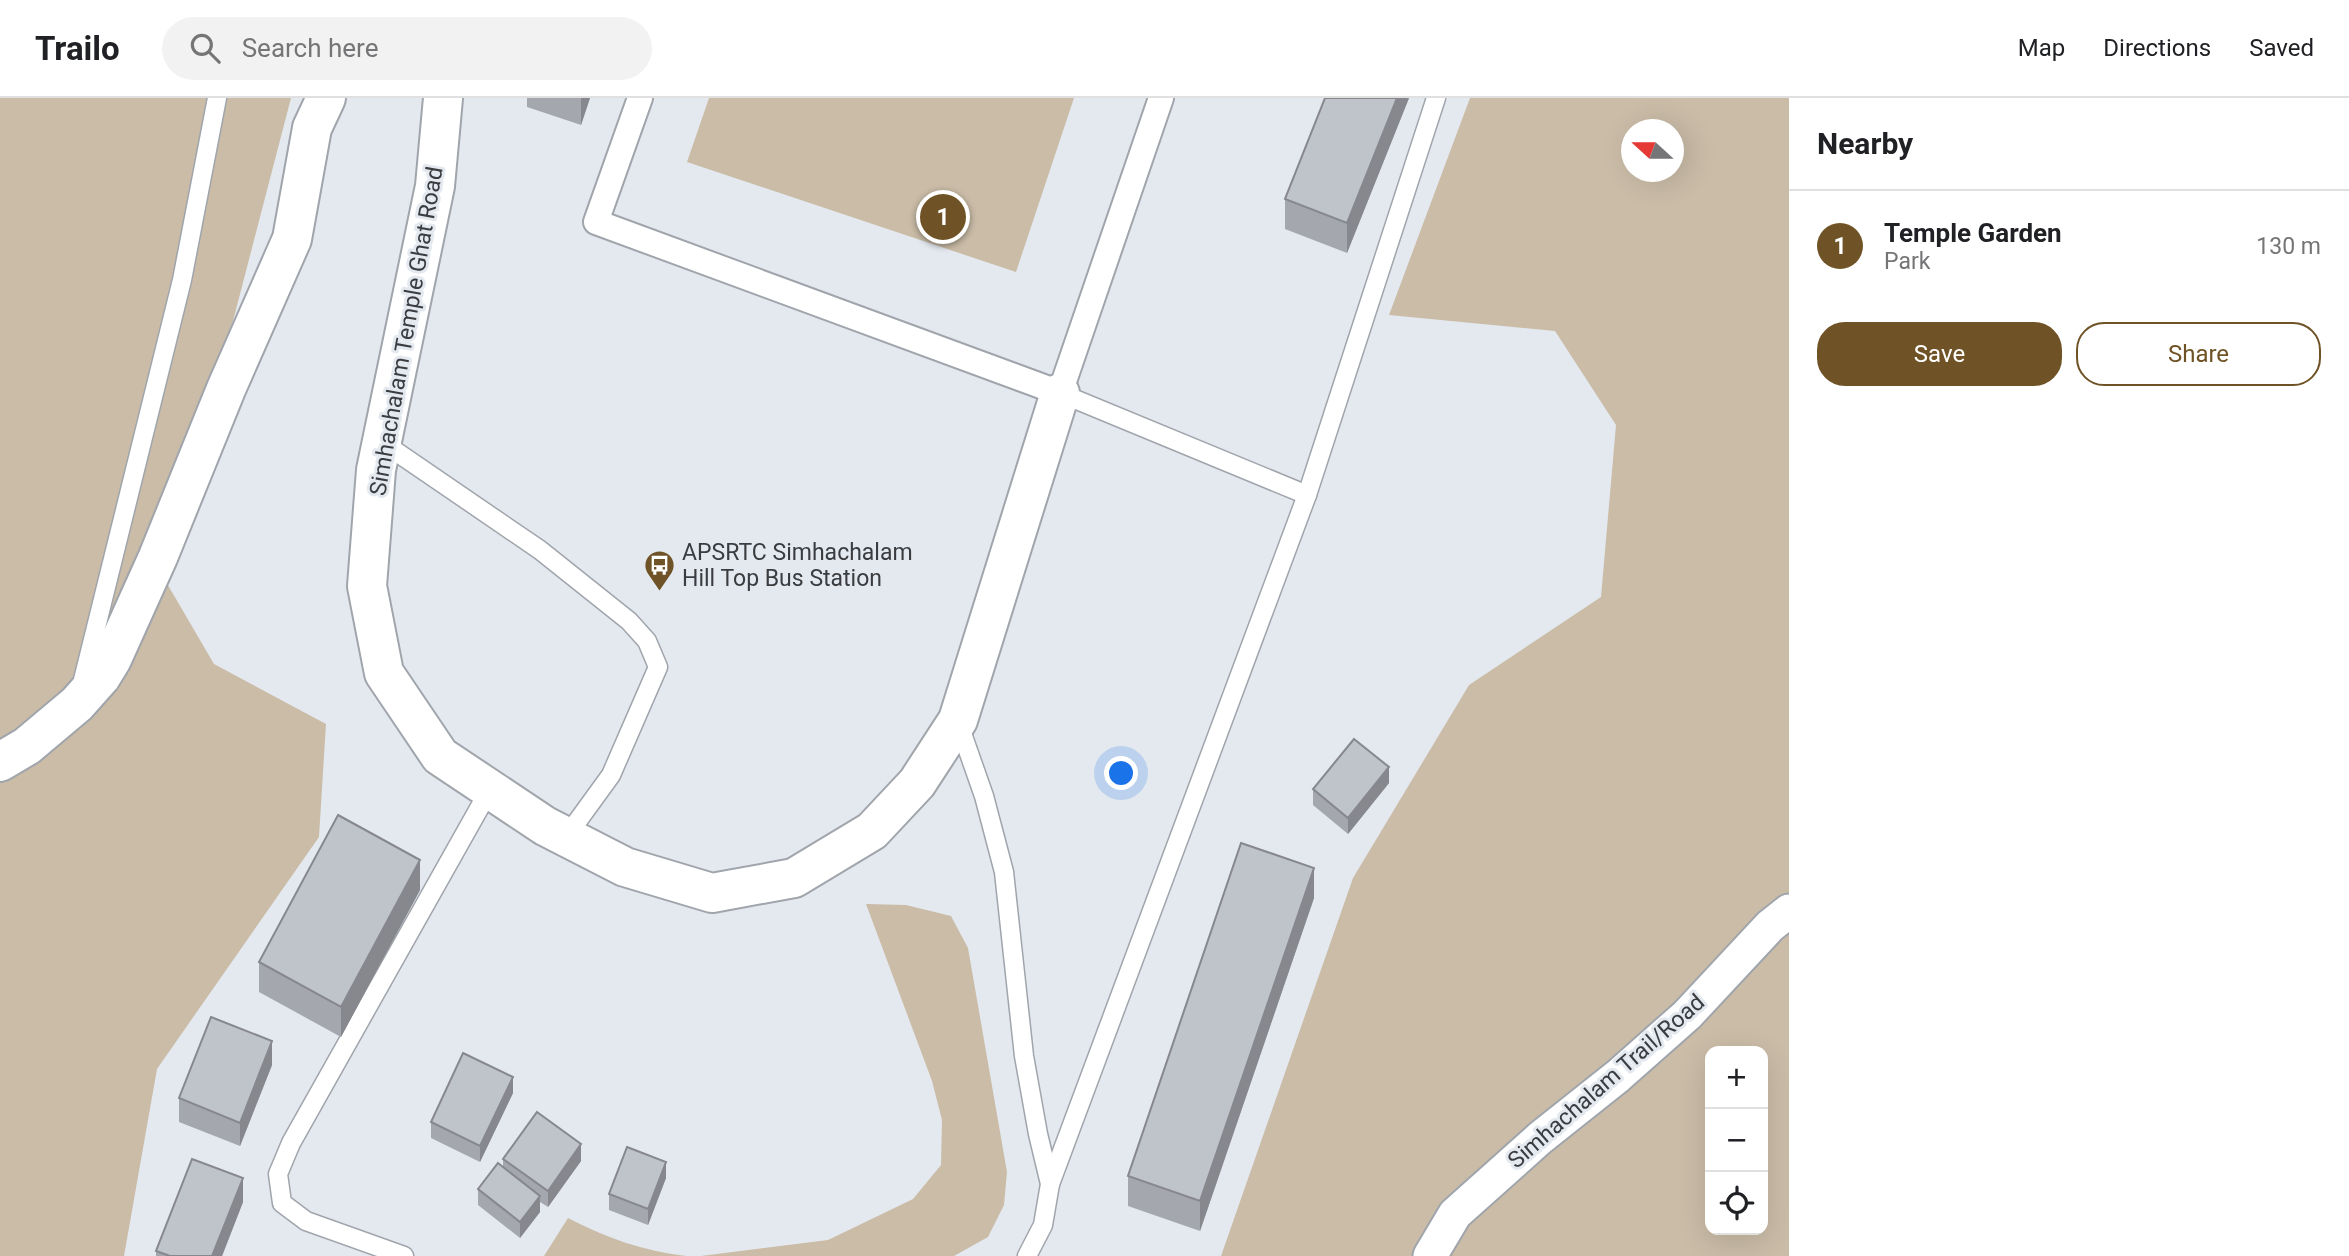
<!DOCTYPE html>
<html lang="en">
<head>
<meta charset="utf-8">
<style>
  body { margin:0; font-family:Roboto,sans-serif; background:#f2f2f2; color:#202124 }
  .controls { position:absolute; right:21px; bottom:21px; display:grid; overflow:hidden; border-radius:14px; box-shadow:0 7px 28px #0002 }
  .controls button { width:63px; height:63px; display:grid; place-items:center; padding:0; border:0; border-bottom:2px solid #e0e0e0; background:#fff; color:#202124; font:35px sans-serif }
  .compass { position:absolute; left:1621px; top:21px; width:63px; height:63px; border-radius:50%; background:#fff; box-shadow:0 7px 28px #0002; rotate:291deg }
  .you { position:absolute; left:1122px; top:676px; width:24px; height:24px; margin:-18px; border:5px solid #fff; border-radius:50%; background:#1a73e8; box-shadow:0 0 0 10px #1a73e833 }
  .badge { display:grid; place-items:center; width:46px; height:46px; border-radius:50%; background:#6f5326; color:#fff; font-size:23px; font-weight:700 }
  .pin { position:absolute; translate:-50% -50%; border:4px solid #fff; box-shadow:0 2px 7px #0006 }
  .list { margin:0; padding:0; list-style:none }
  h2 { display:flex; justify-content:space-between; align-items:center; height:91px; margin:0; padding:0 28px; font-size:30px }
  h2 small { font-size:23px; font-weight:400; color:#757577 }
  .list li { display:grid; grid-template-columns:46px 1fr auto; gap:21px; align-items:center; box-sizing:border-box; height:112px; padding:0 28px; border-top:2px solid #e0e0e0 }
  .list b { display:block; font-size:26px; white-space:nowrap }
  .list p { margin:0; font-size:23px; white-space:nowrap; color:#757577 }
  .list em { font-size:23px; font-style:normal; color:#757577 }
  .actions { display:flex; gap:14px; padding:21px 28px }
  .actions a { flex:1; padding:16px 0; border:2px solid #6f5326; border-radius:28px; text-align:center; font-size:24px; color:#6f5326 }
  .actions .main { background:#6f5326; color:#fff }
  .icon { flex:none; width:38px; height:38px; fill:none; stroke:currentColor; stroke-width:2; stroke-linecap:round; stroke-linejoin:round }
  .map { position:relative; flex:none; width:1789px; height:1158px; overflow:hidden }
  header { display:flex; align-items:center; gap:42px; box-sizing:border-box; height:98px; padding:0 35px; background:#fff; border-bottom:2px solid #e0e0e0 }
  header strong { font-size:33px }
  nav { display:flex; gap:38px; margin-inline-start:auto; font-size:24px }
  .search { width:490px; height:63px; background:#f2f2f2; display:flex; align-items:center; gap:18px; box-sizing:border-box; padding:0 24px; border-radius:38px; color:#757577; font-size:26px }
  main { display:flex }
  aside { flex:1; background:#fff }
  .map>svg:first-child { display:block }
</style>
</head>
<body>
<header>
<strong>Trailo</strong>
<div class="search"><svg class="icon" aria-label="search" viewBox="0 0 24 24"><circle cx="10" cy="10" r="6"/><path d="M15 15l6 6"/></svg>Search here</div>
<nav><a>Map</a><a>Directions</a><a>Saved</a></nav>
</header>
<main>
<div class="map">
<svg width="1789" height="1158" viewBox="0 0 1789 1158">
  <rect width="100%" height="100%" fill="#e4e9f0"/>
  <g fill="#cabca7" fill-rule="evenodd">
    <path d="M 0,0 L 291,0 L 233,223 L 148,453 L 214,566 L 326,626 L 319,739 L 157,971 L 124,1158 L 0,1158 Z"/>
    <path d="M 709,0 L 1074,0 L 1016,174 L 687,64 Z"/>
    <path d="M 1470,0 L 1789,0 L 1789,1158 L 1221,1158 L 1353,780 L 1469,587 L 1601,499 L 1616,327 L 1555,233 L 1389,217 ZM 1632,32 L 1674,32 L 1674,74 L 1632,74 ZM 1710,953 L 1763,953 L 1763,1132 L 1710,1132 Z"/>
    <path d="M 866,806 L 906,807 L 951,818 L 968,850 L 1007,1074 L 1004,1107 L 988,1139 L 954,1158 L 701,1158 L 828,1142 L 913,1101 L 941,1067 L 942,1022 L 932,983 Z"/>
    <path d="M 568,1120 C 607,1140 643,1153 686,1158 L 544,1158 Z"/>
  </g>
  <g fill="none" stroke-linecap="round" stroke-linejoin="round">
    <defs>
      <g id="service">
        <path d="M 1060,295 L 1307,397"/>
        <path d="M 382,344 L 540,452 L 629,523 L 647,543 L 658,569 L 611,677 L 566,739"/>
        <path d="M 82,586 L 182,182 L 217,0"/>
        <path d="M 958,624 L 984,698 L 1004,774 L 1024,958 L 1038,1036 L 1050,1086 L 1043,1127 L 1027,1158"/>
        <path d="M 1050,1086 L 1307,397 L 1436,0"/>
        <path d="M 404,1158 L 306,1123 L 282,1105 L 278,1076 L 291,1045 L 490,691"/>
      </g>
      <path id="pedestrian" d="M 640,0 L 596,124 L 1060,295 L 1161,0"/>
      <path id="minor" d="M 1430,1158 L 1455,1116 L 1540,1040 L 1618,978 L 1687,917 L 1770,828 L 1789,813"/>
      <g id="tertiary">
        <path d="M 443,0 L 435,88 L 376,372 L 367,488 L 384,575 L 440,658 L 545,728 L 625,769 L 712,795 L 794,780 L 872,733 L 917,685 L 958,622 L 1060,295"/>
        <path d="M 0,664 L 27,648 L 77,606 L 101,579 L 112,561 L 158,459 L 226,291 L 292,141 L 312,30 L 326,0"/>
      </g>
    </defs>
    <use href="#service" stroke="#a0a5ac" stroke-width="21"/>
    <use href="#pedestrian" stroke="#a0a5ac" stroke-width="28"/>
    <use href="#minor" stroke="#a0a5ac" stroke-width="37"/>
    <use href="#tertiary" stroke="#a0a5ac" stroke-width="42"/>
    <use href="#service" stroke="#fff" stroke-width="18"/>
    <use href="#pedestrian" stroke="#fff" stroke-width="24"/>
    <use href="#minor" stroke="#fff" stroke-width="33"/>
    <use href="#tertiary" stroke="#fff" stroke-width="38"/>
  </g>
  <g fill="#a4a8ae">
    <path d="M 527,0 L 590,0 L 581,27 L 527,9 Z"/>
    <path d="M 1409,0 L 1347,155 L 1285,131 L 1285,101 Z"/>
    <path d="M 1389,685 L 1348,736 L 1313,707 L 1313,691 Z"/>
    <path d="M 420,792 L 341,939 L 259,894 L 259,864 Z"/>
    <path d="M 1314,800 L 1200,1133 L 1128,1108 L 1128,1078 Z"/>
    <path d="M 272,967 L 240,1048 L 179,1024 L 179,1000 Z"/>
    <path d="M 513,995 L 480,1064 L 431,1040 L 431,1024 Z"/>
    <path d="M 503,1061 L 581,1063 L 548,1109 L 540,1104 L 540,1114 L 520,1140 L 478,1107 L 478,1091 L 503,1069 Z"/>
    <path d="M 666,1080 L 648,1127 L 609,1112 L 609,1096 Z"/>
    <path d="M 243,1104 L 222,1158 L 156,1158 L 156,1153 Z"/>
  </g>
  <g fill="#86888d">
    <path d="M 581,0 L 590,0 L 581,27 Z"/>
    <path d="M 1397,0 L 1409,0 L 1347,155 L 1347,125 Z"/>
    <path d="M 1389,669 L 1389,685 L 1348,736 L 1348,720 Z"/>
    <path d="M 420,762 L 420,792 L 341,939 L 341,909 Z"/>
    <path d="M 1314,770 L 1314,800 L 1200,1133 L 1200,1103 Z"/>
    <path d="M 272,943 L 272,967 L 240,1048 L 240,1025 Z"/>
    <path d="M 513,979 L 513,995 L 480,1064 L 480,1048 Z"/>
    <path d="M 581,1046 L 581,1063 L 548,1109 L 548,1093 Z"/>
    <path d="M 666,1064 L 666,1080 L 648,1127 L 648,1111 Z"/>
    <path d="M 243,1080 L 243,1104 L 222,1158 L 212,1158 Z"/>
    <path d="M 540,1098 L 540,1114 L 520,1140 L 520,1124 Z"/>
  </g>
  <g fill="#bfc3ca" stroke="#86888d" stroke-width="2">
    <path d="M 1325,0 L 1397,0 L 1347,125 L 1285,101 Z"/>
    <path d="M 1354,641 L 1389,669 L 1348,720 L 1313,691 Z"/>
    <path d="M 338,717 L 420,762 L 341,909 L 259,864 Z"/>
    <path d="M 1241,745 L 1314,770 L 1200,1103 L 1128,1078 Z"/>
    <path d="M 211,919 L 272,943 L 240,1025 L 179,1000 Z"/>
    <path d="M 463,955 L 513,979 L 480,1048 L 431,1024 Z"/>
    <path d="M 537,1014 L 581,1046 L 548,1093 L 503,1061 Z"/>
    <path d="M 627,1049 L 666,1064 L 648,1111 L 609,1096 Z"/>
    <path d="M 192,1061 L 243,1080 L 212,1158 L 170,1158 L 156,1153 Z"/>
    <path d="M 498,1065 L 540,1098 L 520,1124 L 478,1091 Z"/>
  </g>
  <defs>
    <symbol id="bus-pin" viewBox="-11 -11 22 30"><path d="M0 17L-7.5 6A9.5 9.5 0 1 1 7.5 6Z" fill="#6f5326" stroke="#e4e9f0"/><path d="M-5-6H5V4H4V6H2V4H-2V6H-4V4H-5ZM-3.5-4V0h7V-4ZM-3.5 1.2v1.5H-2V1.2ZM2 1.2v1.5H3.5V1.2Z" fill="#fff"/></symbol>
  </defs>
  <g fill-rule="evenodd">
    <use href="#bus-pin" x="642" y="450" width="35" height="47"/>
  </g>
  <g text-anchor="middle" stroke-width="6" stroke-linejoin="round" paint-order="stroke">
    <g font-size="23" fill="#3a3c3f" stroke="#e4e9f0">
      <text transform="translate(406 233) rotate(-80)" y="8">Simhachalam Temple Ghat Road</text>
      <text transform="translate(1606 983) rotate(-41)" y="8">Simhachalam Trail/Road</text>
    </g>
    <g font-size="23" fill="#3a3c3f" stroke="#e4e9f0" text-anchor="start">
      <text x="682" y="462">APSRTC Simhachalam<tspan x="682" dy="26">Hill Top Bus Station</tspan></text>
    </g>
  </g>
</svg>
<div class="controls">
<button>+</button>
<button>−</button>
<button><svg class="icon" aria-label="locate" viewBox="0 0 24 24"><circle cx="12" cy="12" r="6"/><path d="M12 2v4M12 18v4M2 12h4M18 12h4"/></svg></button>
</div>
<svg class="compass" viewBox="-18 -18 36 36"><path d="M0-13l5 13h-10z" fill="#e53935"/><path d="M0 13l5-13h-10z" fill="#757577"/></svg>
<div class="you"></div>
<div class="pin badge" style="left:943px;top:119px">1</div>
</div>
<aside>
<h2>Nearby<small></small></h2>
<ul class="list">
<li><span class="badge">1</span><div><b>Temple Garden</b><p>Park</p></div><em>130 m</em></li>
</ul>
<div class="actions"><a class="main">Save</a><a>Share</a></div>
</aside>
</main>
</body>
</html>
